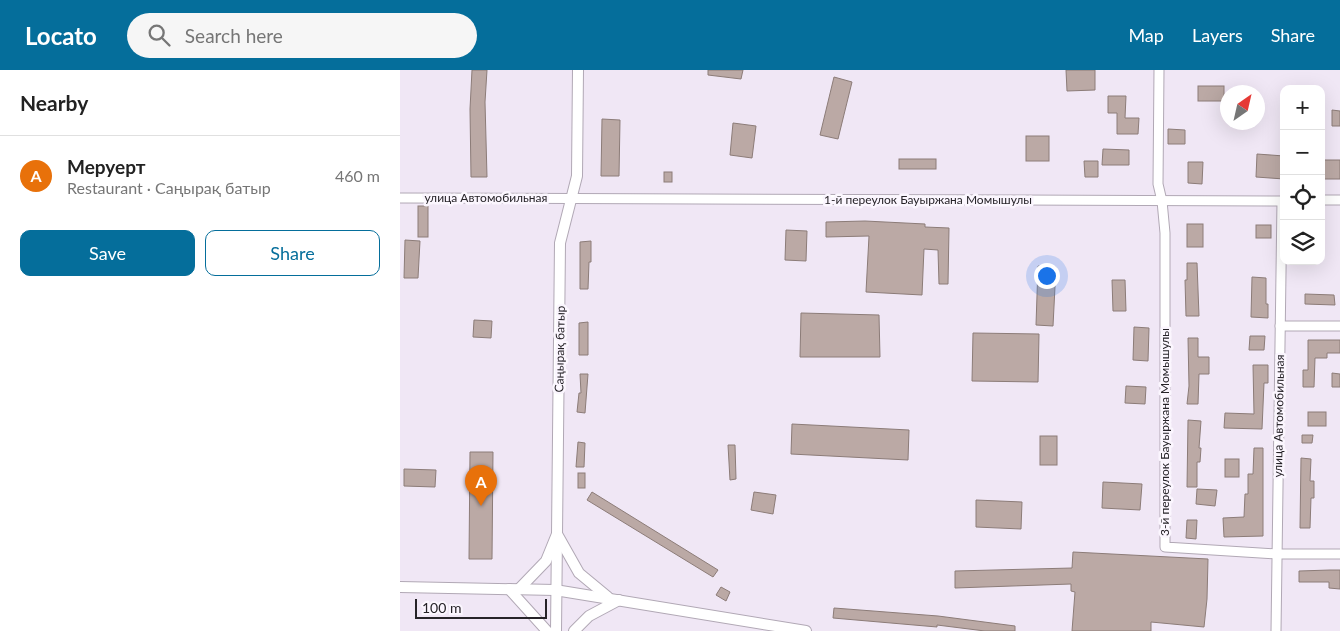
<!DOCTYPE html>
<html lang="en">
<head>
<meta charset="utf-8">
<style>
  body { margin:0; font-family:Lato,sans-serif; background:#f6f6f6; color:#222 }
  .controls { position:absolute; right:15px; top:15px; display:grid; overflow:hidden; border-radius:10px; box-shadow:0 5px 20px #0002 }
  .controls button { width:45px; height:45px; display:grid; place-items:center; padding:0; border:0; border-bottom:1px solid #e0e0e0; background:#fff; color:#222; font:25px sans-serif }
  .compass { position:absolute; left:820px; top:15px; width:45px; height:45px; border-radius:50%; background:#fff; box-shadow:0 5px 20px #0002; rotate:34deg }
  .scale { position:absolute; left:15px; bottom:12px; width:132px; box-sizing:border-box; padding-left:5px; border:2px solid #262328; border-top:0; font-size:14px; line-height:18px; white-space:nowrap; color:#262328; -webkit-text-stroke:4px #fbf6fe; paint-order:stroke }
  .you { position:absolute; left:646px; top:205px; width:18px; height:18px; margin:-12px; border:4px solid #fff; border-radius:50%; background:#1a73e8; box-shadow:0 0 0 8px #1a73e833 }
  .badge { display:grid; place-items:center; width:32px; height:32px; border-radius:50%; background:#056e9b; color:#fff; font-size:16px; font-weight:700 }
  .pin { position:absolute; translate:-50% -41px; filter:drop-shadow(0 1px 2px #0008) }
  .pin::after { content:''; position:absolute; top:26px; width:18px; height:15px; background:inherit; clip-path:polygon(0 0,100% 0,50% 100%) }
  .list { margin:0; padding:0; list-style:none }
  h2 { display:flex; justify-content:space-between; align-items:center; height:65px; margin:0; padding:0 20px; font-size:21px }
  h2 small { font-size:16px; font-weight:400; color:#767676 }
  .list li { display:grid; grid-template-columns:32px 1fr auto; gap:15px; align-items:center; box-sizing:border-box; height:80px; padding:0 20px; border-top:1px solid #e0e0e0 }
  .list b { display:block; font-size:19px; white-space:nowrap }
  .list p { margin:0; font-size:16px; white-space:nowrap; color:#767676 }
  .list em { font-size:16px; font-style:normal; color:#767676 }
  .actions { display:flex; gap:10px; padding:15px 20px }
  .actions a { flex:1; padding:11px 0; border:1px solid #056e9b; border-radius:10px; text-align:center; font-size:18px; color:#056e9b }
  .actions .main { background:#056e9b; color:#fff }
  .icon { flex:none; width:28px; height:28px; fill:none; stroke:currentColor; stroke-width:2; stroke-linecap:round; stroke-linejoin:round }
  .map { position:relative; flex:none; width:940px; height:561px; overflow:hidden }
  header { display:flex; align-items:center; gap:30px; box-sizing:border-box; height:70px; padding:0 25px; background:#056e9b; color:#fff }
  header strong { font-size:24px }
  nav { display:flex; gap:28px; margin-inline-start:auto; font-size:18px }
  .search { width:350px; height:45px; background:#f6f6f6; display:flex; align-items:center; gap:12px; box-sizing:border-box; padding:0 18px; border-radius:28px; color:#767676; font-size:19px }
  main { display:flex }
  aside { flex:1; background:#fff }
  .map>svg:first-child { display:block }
</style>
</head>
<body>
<header>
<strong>Locato</strong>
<div class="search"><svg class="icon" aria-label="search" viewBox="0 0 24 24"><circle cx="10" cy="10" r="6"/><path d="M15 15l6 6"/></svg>Search here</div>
<nav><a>Map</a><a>Layers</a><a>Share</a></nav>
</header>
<main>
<aside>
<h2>Nearby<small></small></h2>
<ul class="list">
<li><span class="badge" style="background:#e8710a">A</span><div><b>Меруерт</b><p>Restaurant · Саңырақ батыр</p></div><em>460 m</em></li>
</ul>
<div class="actions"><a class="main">Save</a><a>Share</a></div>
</aside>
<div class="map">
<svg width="940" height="561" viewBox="0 0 940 561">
  <rect width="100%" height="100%" fill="#f0e7f5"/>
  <g fill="#bba9a5" stroke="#8c7c78">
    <path d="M 72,0 L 87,0 L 85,32 L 87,107 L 71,107 L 70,39 Z"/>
    <path d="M 308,0 L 343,0 L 341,9 L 308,5 Z"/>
    <path d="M 666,0 L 695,0 L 695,20 L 667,21 Z"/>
    <path d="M 434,7 L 452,12 L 438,69 L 420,65 Z"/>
    <rect x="798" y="16" width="26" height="15"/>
    <path d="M 708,26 L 726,26 L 725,48 L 739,48 L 738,64 L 717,64 L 717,43 L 708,43 Z"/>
    <path d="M 932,40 L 940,41 L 940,56 L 932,56 Z"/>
    <path d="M 202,49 L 220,50 L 219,106 L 201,106 Z"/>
    <path d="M 333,53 L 356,56 L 352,88 L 330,85 Z"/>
    <path d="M 768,59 L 785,60 L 785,74 L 768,74 Z"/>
    <rect x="626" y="66" width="23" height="25"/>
    <path d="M 703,79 L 729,80 L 729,95 L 702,95 Z"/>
    <path d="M 857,84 L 884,86 L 884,109 L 856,107 Z"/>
    <rect x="499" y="89" width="37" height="10"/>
    <rect x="921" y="90" width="19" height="19"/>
    <path d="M 684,91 L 698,91 L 698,107 L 685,107 Z"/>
    <path d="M 788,92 L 803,92 L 802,114 L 788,113 Z"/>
    <rect x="264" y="102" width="8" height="10"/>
    <rect x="18" y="136" width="10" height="31"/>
    <path d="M 465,151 L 525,154 L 525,157 L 549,158 L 548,214 L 539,214 L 538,180 L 524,179 L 522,225 L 466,222 L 469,166 L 426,167 L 426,152 Z"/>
    <rect x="787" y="154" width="16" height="23"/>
    <rect x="856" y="155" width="15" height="13"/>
    <path d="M 386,160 L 407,161 L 406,191 L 385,190 Z"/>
    <path d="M 5,170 L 20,171 L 18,208 L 4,208 Z"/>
    <path d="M 191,171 L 191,192 L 189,192 L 188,219 L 180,219 L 180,172 Z"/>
    <path d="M 787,193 L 797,193 L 799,246 L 786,246 L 785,210 L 787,210 Z"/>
    <path d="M 638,196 L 656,197 L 653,256 L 636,255 Z"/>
    <path d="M 852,207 L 866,208 L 866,234 L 868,234 L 868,248 L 851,247 Z"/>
    <path d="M 712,210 L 725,210 L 726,241 L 713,241 Z"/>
    <path d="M 905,224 L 934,225 L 935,235 L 905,234 Z"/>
    <path d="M 401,243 L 479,245 L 480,287 L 400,287 Z"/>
    <path d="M 74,250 L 92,251 L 91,268 L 73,267 Z"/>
    <path d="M 188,252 L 188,285 L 179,285 L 179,253 Z"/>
    <path d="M 734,257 L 749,258 L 748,291 L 733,290 Z"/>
    <path d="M 573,263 L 639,264 L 638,312 L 572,311 Z"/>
    <path d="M 850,266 L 865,266 L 864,280 L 849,280 Z"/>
    <path d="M 788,268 L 798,268 L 798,287 L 809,287 L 809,304 L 799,304 L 798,334 L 787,334 L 789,316 Z"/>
    <path d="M 908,270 L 940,270 L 940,283 L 927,283 L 927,288 L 915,288 L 914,317 L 903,317 L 903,300 L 908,300 Z"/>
    <path d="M 853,295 L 868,295 L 868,313 L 864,313 L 862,359 L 824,358 L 825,343 L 854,344 Z"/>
    <path d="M 932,303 L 940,304 L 940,317 L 932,317 Z"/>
    <path d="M 180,304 L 188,304 L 185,343 L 177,342 L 179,323 L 181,323 Z"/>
    <path d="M 726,316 L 746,317 L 745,334 L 725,333 Z"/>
    <rect x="908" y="342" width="18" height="14"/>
    <path d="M 788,350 L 801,351 L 799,378 L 801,378 L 800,392 L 797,392 L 797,417 L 787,417 Z"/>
    <path d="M 392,354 L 509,360 L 508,390 L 391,384 Z"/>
    <path d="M 902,365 L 913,365 L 912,373 L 902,373 Z"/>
    <rect x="640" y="366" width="17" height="29"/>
    <path d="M 178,372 L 185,373 L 184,397 L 176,397 Z"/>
    <path d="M 328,375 L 335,375 L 336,409 L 330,410 Z"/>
    <path d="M 854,378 L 863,378 L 863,466 L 824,467 L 823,448 L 844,447 L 845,424 L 848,424 L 848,404 L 853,404 Z"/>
    <path d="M 70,382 L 93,382 L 92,489 L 69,489 Z"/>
    <path d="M 901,388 L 911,389 L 910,411 L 914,411 L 914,428 L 911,428 L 910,458 L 900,458 Z"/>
    <rect x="825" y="389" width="14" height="18"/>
    <path d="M 4,399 L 36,400 L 35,417 L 4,416 Z"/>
    <rect x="178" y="403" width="7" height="15"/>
    <path d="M 703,412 L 742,414 L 740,440 L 702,438 Z"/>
    <path d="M 797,419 L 817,420 L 815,436 L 796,434 Z"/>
    <path d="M 192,422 L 318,500 L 313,507 L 187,430 Z"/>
    <path d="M 354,422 L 376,425 L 373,444 L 351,440 Z"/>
    <path d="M 576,430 L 622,432 L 621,459 L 576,457 Z"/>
    <path d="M 787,450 L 797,450 L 796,469 L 786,468 Z"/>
    <path d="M 673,482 L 808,489 L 807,529 L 804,557 L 751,552 L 751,561 L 672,561 L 675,522 L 671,521 L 671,514 L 555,518 L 555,501 L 672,498 Z"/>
    <path d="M 930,500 L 940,500 L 940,519 L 929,518 L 929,512 L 899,512 L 899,501 Z"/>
    <path d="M 321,517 L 330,522 L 326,531 L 316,525 Z"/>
    <path d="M 434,538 L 538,546 L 615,556 L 615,561 L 585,561 L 537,555 L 537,557 L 433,548 Z"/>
  </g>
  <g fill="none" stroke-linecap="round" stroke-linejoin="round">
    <defs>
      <g id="minor">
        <path d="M 759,0 L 758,114 L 762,131 L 765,163 L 765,477 L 877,484 L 940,484"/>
        <path d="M 0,128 L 884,131"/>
        <path d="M 921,130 L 940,130"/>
        <path d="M 880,256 L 940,256"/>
        <path d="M 876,561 L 882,131"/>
      </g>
      <g id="tertiary">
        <path d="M 0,517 L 155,520 L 406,561"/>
        <path d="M 109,519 L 147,561"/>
        <path d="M 119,519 L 146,491 L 157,464 L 179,503 L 208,527"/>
        <path d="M 156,561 L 160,173 L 177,106 L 178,0"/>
        <path d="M 174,561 L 189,546 L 219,530"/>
      </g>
    </defs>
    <use href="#minor" stroke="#b1a8b5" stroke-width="11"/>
    <use href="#tertiary" stroke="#b1a8b5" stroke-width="12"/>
    <use href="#minor" stroke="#fff" stroke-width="9"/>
    <use href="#tertiary" stroke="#fff" stroke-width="10"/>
  </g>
  <g text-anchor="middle" stroke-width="5" stroke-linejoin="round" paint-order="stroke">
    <g font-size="12" fill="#262328" stroke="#fbf6fe">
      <text x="86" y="132">улица Автомобильная</text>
      <text x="528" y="134">1-й переулок Бауыржана Момышулы</text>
      <text transform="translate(160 279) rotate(-89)" y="4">Саңырақ батыр</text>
      <text transform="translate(879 346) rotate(-89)" y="4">улица Автомобильная</text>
      <text transform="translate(765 362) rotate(-90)" y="4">3-й переулок Бауыржана Момышулы</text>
    </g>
  </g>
</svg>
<div class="controls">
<button>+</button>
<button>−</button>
<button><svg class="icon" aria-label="locate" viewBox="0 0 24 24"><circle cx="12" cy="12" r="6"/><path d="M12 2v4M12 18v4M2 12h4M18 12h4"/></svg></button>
<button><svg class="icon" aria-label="layers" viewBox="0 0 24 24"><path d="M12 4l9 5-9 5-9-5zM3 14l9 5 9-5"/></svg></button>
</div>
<svg class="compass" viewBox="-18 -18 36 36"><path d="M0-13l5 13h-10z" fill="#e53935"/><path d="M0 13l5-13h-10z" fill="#767676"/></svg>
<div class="scale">100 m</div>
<div class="you"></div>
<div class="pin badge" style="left:81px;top:436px;background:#e8710a">A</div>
</div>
</main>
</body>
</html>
